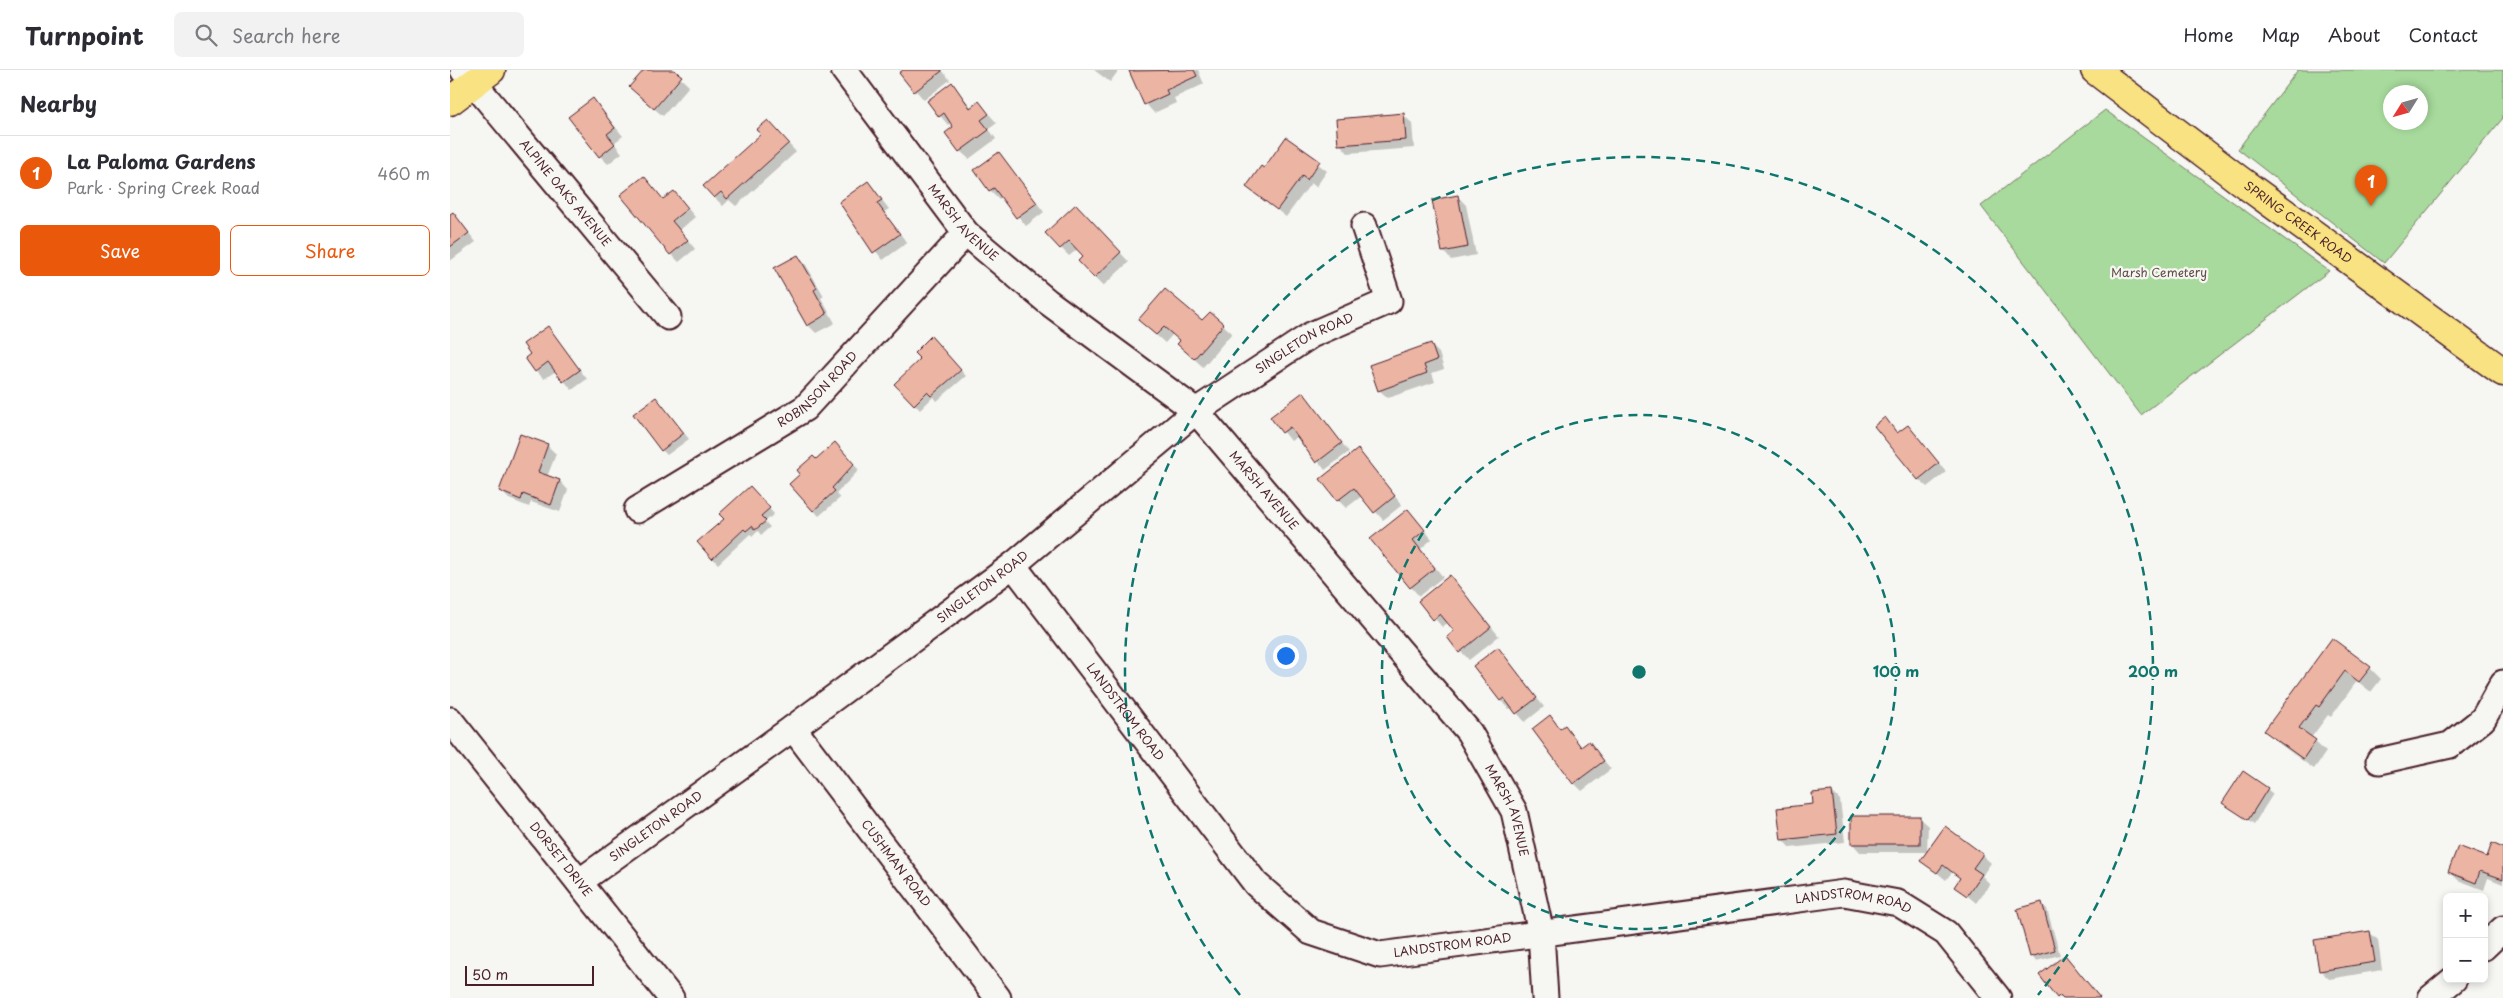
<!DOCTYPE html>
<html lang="en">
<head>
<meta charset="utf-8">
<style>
  body { margin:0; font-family:"Playpen Sans",sans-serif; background:#f2f2f3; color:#2b2b33 }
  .controls { position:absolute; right:15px; bottom:15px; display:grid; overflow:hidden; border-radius:8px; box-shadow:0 2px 8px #0003 }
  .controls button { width:45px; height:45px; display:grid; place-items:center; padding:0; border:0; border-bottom:1px solid #e1e1e2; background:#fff; color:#2b2b33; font:25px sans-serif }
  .compass { position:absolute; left:1933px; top:15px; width:45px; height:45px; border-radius:50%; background:#fff; box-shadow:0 2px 8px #0003; rotate:233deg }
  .scale { position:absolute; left:15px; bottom:12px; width:129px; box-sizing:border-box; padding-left:5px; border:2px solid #4a1f2b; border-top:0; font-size:14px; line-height:18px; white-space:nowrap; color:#4a1f2b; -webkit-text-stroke:4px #f6f6f2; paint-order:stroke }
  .you { position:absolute; left:835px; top:585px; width:18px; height:18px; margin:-12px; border:4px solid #fff; border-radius:50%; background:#1a73e8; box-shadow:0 0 0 8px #1a73e833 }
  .badge { display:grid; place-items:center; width:32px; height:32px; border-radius:50%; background:#ea580c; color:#fff; font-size:16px; font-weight:700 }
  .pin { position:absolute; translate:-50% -41px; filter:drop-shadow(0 1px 2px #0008) }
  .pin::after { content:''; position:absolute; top:26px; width:18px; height:15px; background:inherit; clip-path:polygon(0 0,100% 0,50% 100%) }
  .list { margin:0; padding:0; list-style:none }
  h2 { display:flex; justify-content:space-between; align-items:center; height:65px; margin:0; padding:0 20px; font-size:21px }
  h2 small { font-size:16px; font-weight:400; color:#7c7c81 }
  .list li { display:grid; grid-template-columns:32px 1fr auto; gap:15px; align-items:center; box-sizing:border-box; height:75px; padding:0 20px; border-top:1px solid #e1e1e2 }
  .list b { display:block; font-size:19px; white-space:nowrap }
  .list p { margin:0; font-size:16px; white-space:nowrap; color:#7c7c81 }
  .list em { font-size:16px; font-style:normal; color:#7c7c81 }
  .actions { display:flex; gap:10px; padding:15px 20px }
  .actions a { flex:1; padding:11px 0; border:1px solid #ea580c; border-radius:8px; text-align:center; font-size:18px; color:#ea580c }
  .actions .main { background:#ea580c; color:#fff }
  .icon { flex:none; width:28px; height:28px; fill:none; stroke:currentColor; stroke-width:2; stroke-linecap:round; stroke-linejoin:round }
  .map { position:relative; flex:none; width:2053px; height:928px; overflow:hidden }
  header { display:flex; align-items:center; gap:30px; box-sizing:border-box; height:70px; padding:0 25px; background:#fff; border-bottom:1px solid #e1e1e2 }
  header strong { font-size:24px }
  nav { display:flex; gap:28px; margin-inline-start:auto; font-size:18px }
  .search { width:350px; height:45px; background:#f2f2f3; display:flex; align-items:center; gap:12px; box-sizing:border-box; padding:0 18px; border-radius:8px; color:#7c7c81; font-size:19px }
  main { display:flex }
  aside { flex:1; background:#fff }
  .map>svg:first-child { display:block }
</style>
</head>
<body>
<header>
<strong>Turnpoint</strong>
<div class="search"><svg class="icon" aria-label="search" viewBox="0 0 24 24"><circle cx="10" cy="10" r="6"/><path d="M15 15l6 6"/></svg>Search here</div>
<nav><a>Home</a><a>Map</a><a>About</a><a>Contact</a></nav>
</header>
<main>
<aside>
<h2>Nearby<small></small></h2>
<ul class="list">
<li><span class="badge">1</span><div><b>La Paloma Gardens</b><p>Park · Spring Creek Road</p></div><em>460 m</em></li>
</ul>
<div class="actions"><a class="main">Save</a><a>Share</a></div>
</aside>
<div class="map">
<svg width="2053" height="928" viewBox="0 0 2053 928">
  <rect width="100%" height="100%" fill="#f6f6f2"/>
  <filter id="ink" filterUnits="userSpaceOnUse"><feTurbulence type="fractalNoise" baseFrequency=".02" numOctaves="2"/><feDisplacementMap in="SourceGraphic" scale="10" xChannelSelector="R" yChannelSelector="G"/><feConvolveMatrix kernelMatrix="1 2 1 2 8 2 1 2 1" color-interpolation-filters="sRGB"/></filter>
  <g filter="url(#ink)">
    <g fill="#a7da9c" stroke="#787c64" fill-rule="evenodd">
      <path d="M 1848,0 L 2053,0 L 2053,48 L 1934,193 L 1788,79 ZM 1940,22 L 1970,22 L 1970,52 L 1940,52 Z"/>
      <path d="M 1655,40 L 1879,201 L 1691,345 L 1531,136 Z"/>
    </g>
    <g fill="#0003">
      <path d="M 195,0 L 222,0 L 239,16 L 213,46 L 189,26 Z"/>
      <path d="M 455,0 L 492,0 L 500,10 L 474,30 L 451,3 Z"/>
      <path d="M 644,0 L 669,0 L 660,12 Z"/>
      <path d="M 684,0 L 748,0 L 754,14 L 724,28 L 726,33 L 704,43 L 696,34 L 681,1 Z"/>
      <path d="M 502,14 L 522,38 L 529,33 L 547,53 L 539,59 L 546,69 L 519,89 L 510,81 L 505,57 L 502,52 L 498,55 L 478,31 Z"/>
      <path d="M 143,30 L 173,66 L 164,73 L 172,83 L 158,94 L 150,86 Z"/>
      <path d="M 953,45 L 962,53 L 964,78 L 898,83 L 890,74 Z"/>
      <path d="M 326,60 L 346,82 L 286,136 L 279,130 L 273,136 L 264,127 Z"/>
      <path d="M 836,69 L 877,101 L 866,117 L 861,113 L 836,147 L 798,117 L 814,100 Z"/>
      <path d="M 549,84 L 594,142 L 576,156 L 552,126 L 549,129 L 540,120 L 526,100 Z"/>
      <path d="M 418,112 L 439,139 L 434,142 L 457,173 L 433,190 L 399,148 Z"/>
      <path d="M 224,122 L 245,147 L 230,160 L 245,179 L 229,192 L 221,184 L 214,130 Z"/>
      <path d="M 1008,127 L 1016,135 L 1026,185 L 1001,190 L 993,181 Z"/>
      <path d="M 3,143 L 26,172 L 0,191 L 0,145 Z"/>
      <path d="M 635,144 L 679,192 L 653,216 L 644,207 L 635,186 L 628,179 L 619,186 L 611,178 Z"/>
      <path d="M 348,186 L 356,195 L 374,226 L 371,228 L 385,253 L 366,263 L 358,255 Z"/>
      <path d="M 760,243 L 782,263 L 753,297 L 728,274 L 731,271 L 723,264 L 715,273 L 698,258 L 752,252 Z"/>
      <path d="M 97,257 L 137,309 L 122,320 L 106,301 L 94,309 L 86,301 L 82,285 Z"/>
      <path d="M 487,274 L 516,306 L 487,331 L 483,327 L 470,340 L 446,314 Z"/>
      <path d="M 980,274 L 989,283 L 994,299 L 982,303 L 985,312 L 938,328 L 929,320 Z"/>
      <path d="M 853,324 L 899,382 L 875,400 L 848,366 L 841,371 L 822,347 Z"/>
      <path d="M 206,328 L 239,369 L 217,385 L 212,380 Z"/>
      <path d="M 1435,349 L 1448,364 L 1466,365 L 1496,402 L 1477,417 L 1468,409 Z"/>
      <path d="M 97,375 L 106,384 L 97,407 L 110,411 L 118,420 L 110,442 L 81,432 L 79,437 L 59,429 L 51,421 Z"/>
      <path d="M 390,379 L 409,400 L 386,424 L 390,428 L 369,446 L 340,414 L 366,390 Z"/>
      <path d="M 908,381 L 952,435 L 933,450 L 912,426 L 896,438 L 888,430 Z"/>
      <path d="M 305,423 L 324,444 L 315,452 L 320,457 L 311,465 L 308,461 L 303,466 L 300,464 L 268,494 L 249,473 Z"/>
      <path d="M 958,441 L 982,469 L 971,479 L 993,507 L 969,526 L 961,517 Z"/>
      <path d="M 1000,507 L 1049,566 L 1019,590 L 998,567 L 1006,561 L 999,552 L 992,557 L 970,531 Z"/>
      <path d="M 1882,570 L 1920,598 L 1931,609 L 1921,622 L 1907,611 L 1881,647 L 1878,645 L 1861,668 L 1876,682 L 1864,699 L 1827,672 L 1816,661 Z"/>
      <path d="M 1048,579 L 1094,637 L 1075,652 L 1062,637 L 1059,639 L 1051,631 L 1025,597 Z"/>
      <path d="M 1100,647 L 1111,659 L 1115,657 L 1133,678 L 1139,673 L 1161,699 L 1132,721 L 1124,713 Z"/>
      <path d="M 1817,719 L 1823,724 L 1804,754 L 1774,733 Z"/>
      <path d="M 1382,722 L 1390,730 L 1395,772 L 1340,778 L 1332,769 Z"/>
      <path d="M 1469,748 L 1478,756 L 1477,782 L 1410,782 L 1402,773 Z"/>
      <path d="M 2053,779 L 2053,814 L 2038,808 L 2034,820 L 2008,810 L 2000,802 L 2038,788 Z"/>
      <path d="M 1532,785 L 1541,793 L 1532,806 L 1540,814 L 1526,833 L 1506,816 L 1511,809 L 1502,802 L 1496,810 L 1472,790 Z"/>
      <path d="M 1592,834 L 1597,839 L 1610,885 L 1586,891 L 1581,886 Z"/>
      <path d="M 1919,862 L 1928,870 L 1932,900 L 1879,909 L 1870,900 Z"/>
      <path d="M 1615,886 L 1623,895 L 1650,928 L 1609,928 L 1591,905 Z"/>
    </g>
    <g fill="#ecb4a3" stroke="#4a1f2b">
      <path d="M 194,0 L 224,0 L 232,6 L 204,39 L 179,17 Z"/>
      <path d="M 453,0 L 492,0 L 492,1 L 464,22 L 449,3 Z"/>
      <path d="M 744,0 L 747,6 L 716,20 L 718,24 L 694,35 L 679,1 Z"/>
      <path d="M 502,12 L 520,38 L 529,31 L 539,44 L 531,50 L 539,60 L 509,82 L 495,63 L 503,57 L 494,43 L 489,47 L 477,31 Z"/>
      <path d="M 143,28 L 165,58 L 157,64 L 165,74 L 149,87 L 118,47 Z"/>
      <path d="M 954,43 L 956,70 L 888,75 L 886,49 Z"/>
      <path d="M 318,50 L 339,73 L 277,129 L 271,122 L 264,128 L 253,116 L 311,64 L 306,60 Z"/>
      <path d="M 836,67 L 870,91 L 857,110 L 852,106 L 827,140 L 796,117 L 811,96 L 814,98 Z"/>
      <path d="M 549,82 L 587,133 L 566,148 L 544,118 L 539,121 L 524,100 Z"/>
      <path d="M 194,106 L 213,129 L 224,121 L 238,138 L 222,151 L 238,170 L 220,185 L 170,125 Z"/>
      <path d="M 418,111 L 432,130 L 427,133 L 450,164 L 423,183 L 389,132 Z"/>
      <path d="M 1008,125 L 1018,177 L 992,182 L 982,130 Z"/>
      <path d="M 626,134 L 671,182 L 644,208 L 628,191 L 633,186 L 619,171 L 610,179 L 595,163 Z"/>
      <path d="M 3,142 L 19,163 L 0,177 L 0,144 Z"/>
      <path d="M 348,185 L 367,218 L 364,220 L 377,244 L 357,256 L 324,198 Z"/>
      <path d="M 715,219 L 752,250 L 760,242 L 774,254 L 744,289 L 727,274 L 730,271 L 714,257 L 706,265 L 688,250 Z"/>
      <path d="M 98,256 L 130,300 L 113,312 L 98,292 L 85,302 L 75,288 L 80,284 L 73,274 Z"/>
      <path d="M 481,266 L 511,300 L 481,326 L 477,322 L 464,335 L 444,314 L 470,289 L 464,283 Z"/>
      <path d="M 981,273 L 987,290 L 974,295 L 977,303 L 928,321 L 919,295 Z"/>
      <path d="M 853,322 L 892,373 L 866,393 L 840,357 L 832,363 L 820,347 Z"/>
      <path d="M 206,327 L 234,363 L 211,381 L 183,344 Z"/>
      <path d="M 1435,347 L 1447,363 L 1458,355 L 1489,393 L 1468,410 L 1424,356 Z"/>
      <path d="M 70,364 L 98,374 L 88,402 L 110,410 L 101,435 L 73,424 L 71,430 L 49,421 Z"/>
      <path d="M 385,372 L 404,394 L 382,418 L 385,421 L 363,441 L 339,414 L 350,404 L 347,400 L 363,386 L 366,389 Z"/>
      <path d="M 908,379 L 945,426 L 924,443 L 904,418 L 887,431 L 870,409 Z"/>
      <path d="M 300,416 L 320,438 L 311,446 L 316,451 L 305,460 L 302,456 L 296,461 L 294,459 L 262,489 L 247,472 L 274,449 L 269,444 Z"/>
      <path d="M 958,439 L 975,460 L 963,470 L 985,498 L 960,518 L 920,469 Z"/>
      <path d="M 1000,505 L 1041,557 L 1009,583 L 997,567 L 1004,561 L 990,544 L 983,550 L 968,531 Z"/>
      <path d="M 1882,568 L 1921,597 L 1909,612 L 1895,601 L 1869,637 L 1866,635 L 1849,658 L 1866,670 L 1853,689 L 1814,661 Z"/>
      <path d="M 1048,577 L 1087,628 L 1066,644 L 1054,628 L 1050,631 L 1023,596 Z"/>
      <path d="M 1100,645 L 1110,659 L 1115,655 L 1131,677 L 1139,671 L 1154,691 L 1123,714 L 1082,659 Z"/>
      <path d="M 1793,701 L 1818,718 L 1798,750 L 1772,733 Z"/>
      <path d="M 1382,721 L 1387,764 L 1331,770 L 1327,738 L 1363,734 L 1362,723 Z"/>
      <rect x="1401" y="746" width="69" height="28"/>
      <path d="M 1495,756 L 1533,784 L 1523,798 L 1532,804 L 1517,826 L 1504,817 L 1510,808 L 1493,795 L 1487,803 L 1470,791 Z"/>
      <path d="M 2042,773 L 2053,778 L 2053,809 L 2030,801 L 2026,813 L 1998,802 L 2008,776 L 2037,787 Z"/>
      <path d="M 1592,832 L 1605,880 L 1580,887 L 1567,839 Z"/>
      <path d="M 1920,861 L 1925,892 L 1869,901 L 1864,870 Z"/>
      <path d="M 1615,885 L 1650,928 L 1613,928 L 1610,925 L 1607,928 L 1589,905 Z"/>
    </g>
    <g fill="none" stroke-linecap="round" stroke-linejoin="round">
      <defs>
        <g id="minor">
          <path id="s1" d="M 13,0 L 218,247"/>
          <path id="s2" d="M 394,0 L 516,163 L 598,232 L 746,341 L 1019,662 L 1064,741 L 1091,863 L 1095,928"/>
          <path id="s3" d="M 187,440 L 355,338 L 516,163"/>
          <path id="s4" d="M 563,495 L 806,814 L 861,862 L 930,885 L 1394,823 L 1448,833 L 1496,863 L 1548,928"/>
          <path id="s5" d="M 0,650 L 221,928"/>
          <path id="s6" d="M 343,658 L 548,928"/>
          <path d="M 1929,691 L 2000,675 L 2033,649 L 2053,613"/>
          <path id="s7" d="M 129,812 L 343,658 L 563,495 L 746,341 L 861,265 L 939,231 L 914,156"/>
          <path d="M 2034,877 L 2053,859"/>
          <path d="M 1981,928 L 2004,909"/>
        </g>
        <g id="major">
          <path id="s8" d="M 1645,0 L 1788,109 L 2053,302"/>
          <path d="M 0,31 L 41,0"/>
        </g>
      </defs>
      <use href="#minor" stroke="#4a1f2b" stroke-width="29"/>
      <use href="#major" stroke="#4a1f2b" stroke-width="31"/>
      <use href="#minor" stroke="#f6f6f2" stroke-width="25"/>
      <use href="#major" stroke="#f8e281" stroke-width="28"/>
    </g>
  </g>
  <g fill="none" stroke="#0f766e" stroke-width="2.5" stroke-dasharray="9 6">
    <circle cx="1189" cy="602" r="257"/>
    <path d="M790 925A514 514 0 1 1 1588 925"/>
  </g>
  <g text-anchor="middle" stroke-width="4.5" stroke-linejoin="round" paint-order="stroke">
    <g font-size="12" fill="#4a1f2b" stroke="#f6f6f2">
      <text dy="4" stroke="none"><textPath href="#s1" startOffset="160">ALPINE OAKS AVENUE</textPath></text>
      <text dy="4" stroke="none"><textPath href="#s2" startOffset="194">MARSH AVENUE</textPath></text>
      <text dy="4" stroke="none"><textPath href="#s8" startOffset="254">SPRING CREEK ROAD</textPath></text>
      <text dy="4" stroke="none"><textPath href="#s7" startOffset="905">SINGLETON ROAD</textPath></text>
      <text dy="4" stroke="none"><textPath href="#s3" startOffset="218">ROBINSON ROAD</textPath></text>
      <text dy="4" stroke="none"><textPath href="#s2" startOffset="599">MARSH AVENUE</textPath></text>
      <text dy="4" stroke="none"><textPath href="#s7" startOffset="500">SINGLETON ROAD</textPath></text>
      <text dy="4" stroke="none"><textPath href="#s4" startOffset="185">LANDSTROM ROAD</textPath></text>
      <text dy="4" stroke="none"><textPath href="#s2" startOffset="1004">MARSH AVENUE</textPath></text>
      <text dy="4" stroke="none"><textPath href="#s7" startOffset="95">SINGLETON ROAD</textPath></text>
      <text dy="4" stroke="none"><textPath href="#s5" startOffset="178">DORSET DRIVE</textPath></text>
      <text dy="4" stroke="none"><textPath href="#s6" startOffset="170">CUSHMAN ROAD</textPath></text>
      <text dy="4" stroke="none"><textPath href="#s4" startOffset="1025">LANDSTROM ROAD</textPath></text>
      <text dy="4" stroke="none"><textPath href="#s4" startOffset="620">LANDSTROM ROAD</textPath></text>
    </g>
    <g font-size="12" fill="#614e47" stroke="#f6f6f2">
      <text x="1709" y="207">Marsh Cemetery</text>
    </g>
  </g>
  <circle cx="1189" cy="602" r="8" fill="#0f766e" stroke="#f6f6f2" stroke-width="2.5"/>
  <g font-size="15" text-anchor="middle" font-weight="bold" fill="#0f766e" stroke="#f6f6f2" stroke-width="4.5" stroke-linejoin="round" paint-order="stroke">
    <text x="1446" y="607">100 m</text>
    <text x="1703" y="607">200 m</text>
  </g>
</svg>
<div class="controls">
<button>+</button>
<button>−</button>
</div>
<svg class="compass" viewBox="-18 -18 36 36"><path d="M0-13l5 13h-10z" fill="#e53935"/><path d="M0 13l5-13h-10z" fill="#7c7c81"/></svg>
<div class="scale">50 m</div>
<div class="you"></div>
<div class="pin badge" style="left:1921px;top:136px">1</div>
</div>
</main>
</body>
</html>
